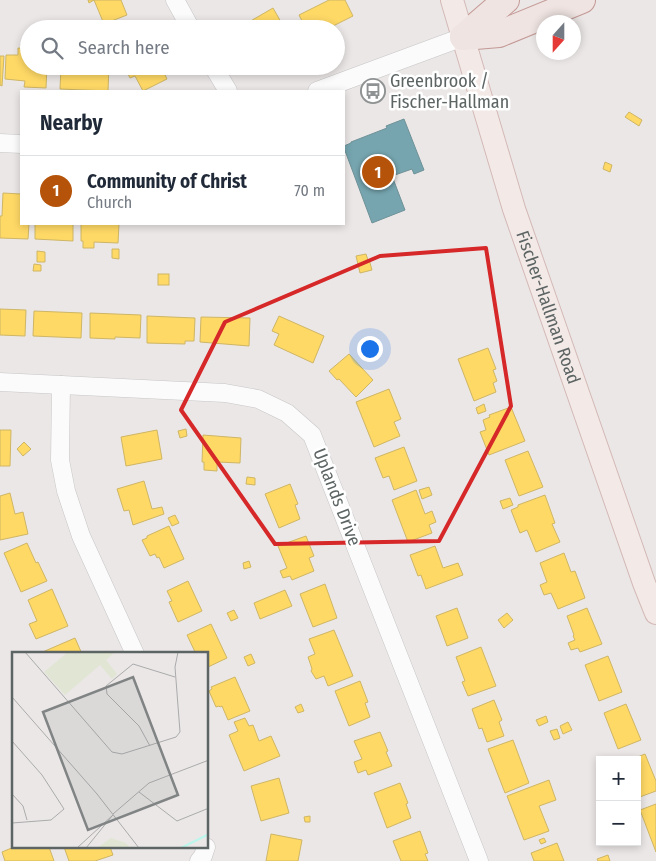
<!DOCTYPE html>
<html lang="en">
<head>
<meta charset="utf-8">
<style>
  body { margin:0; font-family:"Fira Sans Condensed",sans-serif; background:#f2f2f3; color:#1f2937 }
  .controls { position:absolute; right:15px; bottom:15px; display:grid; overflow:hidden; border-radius:0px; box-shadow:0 2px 8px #0003 }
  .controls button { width:45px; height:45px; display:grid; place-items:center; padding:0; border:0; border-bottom:1px solid #e0e1e3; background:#fff; color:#1f2937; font:25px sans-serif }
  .compass { position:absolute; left:536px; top:15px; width:45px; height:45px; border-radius:50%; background:#fff; box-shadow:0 2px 8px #0003; rotate:201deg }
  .you { position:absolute; left:369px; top:348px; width:18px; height:18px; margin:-12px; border:4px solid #fff; border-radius:50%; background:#1a73e8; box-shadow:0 0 0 8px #1a73e833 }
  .badge { display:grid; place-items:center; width:32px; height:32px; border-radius:50%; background:#b45309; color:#fff; font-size:16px; font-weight:700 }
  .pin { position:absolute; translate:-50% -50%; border:2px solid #fff; box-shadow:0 1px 5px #0006 }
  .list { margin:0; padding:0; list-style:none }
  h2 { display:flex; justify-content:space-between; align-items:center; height:65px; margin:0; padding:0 20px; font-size:21px }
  h2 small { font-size:16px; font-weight:400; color:#747a83 }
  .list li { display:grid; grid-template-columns:32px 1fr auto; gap:15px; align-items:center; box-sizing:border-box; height:70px; padding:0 20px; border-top:1px solid #e0e1e3 }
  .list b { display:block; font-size:19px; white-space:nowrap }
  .list p { margin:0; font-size:16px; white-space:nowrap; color:#747a83 }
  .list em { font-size:16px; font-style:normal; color:#747a83 }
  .icon { flex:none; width:28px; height:28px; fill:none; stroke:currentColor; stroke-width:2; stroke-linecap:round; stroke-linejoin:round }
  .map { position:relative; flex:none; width:656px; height:861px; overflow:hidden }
  .search { position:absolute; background:#fff; box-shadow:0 2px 8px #0003; left:20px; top:20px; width:325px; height:55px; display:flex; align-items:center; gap:12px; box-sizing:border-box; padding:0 18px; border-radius:28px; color:#747a83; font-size:19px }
  .panel { position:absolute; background:#fff; box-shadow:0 2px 8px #0003; left:20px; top:90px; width:325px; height:135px; border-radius:0px }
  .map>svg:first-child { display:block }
</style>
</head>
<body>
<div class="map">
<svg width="656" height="861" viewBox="0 0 656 861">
  <rect width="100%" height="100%" fill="#ece7e7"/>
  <g fill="#ffd966" stroke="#ceb665">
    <path d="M 88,0 L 121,0 L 127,15 L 104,24 L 94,0 L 89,3 Z"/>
    <path d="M 329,0 L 345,0 L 353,16 L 327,29 L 306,29 L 299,15 Z"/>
    <path d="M 273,8 L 285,29 L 244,29 L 242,26 Z"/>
    <path d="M 18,48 L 29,49 L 29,66 L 47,66 L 46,88 L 24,87 L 25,81 L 5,79 L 6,55 L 18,55 Z"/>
    <path d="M 0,56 L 4,56 L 2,86 L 0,85 Z"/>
    <path d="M 61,66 L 109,66 L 108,91 L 60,89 Z"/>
    <path d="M 124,66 L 161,66 L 167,79 L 143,91 L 135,76 L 130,78 Z"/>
    <path d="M 629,112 L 642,120 L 639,126 L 625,117 Z"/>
    <path d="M 605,162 L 612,165 L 610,172 L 603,169 Z"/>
    <path d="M 3,193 L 21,194 L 21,224 L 29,224 L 28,239 L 0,238 L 0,216 L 2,216 Z"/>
    <path d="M 35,224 L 73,224 L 73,241 L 35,239 Z"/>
    <path d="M 81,224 L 119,224 L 118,243 L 94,242 L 94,248 L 83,248 L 83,241 L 81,241 Z"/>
    <path d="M 112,249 L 119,249 L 119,259 L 112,258 Z"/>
    <path d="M 37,251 L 45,252 L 45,262 L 37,262 Z"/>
    <path d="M 366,254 L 368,260 L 369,259 L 372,270 L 360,273 L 356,256 Z"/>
    <path d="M 34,264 L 41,265 L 41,271 L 33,271 Z"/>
    <rect x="158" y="274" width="11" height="11"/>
    <path d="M 0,309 L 26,310 L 25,336 L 0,335 Z"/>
    <path d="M 34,311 L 82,313 L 81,338 L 33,336 Z"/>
    <path d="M 90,313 L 141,315 L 140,338 L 115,337 L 115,339 L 90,338 Z"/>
    <path d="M 147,316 L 195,318 L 194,341 L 185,341 L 185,344 L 147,343 Z"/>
    <path d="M 279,316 L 324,336 L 313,363 L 274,345 L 279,334 L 272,331 Z"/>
    <path d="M 201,317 L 250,318 L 249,346 L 200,342 Z"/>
    <path d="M 488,348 L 496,369 L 493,370 L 497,381 L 493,383 L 496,392 L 474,401 L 458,359 Z"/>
    <path d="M 349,354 L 373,380 L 356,397 L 339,379 L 337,380 L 329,371 Z"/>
    <path d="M 389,389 L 401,419 L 394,422 L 400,436 L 374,447 L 356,402 Z"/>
    <path d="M 484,404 L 486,411 L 478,414 L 476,408 Z"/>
    <path d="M 511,407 L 525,441 L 489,455 L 480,432 L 486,430 L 483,420 L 490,417 L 489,415 Z"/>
    <path d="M 186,429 L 187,436 L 180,438 L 178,431 Z"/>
    <path d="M 0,430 L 11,430 L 10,466 L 0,466 Z"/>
    <path d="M 157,430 L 162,459 L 126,466 L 121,437 Z"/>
    <path d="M 203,435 L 241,438 L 240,463 L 217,462 L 217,471 L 204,470 L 204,462 L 202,462 Z"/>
    <path d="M 24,442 L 31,449 L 23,456 L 17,449 Z"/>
    <path d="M 404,447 L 417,481 L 394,490 L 389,476 L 383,478 L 375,458 Z"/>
    <path d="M 528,451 L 543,487 L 519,496 L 505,460 Z"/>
    <path d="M 247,477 L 255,478 L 255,485 L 246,484 Z"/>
    <path d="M 144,481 L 152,509 L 162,507 L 164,514 L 133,525 L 129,510 L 124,511 L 117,489 Z"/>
    <path d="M 290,484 L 298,504 L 295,505 L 300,519 L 279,528 L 265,494 Z"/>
    <path d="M 429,487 L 432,495 L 422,499 L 419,490 Z"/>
    <path d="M 416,490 L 425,514 L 432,511 L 436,522 L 429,525 L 432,533 L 408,542 L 392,500 Z"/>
    <path d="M 10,493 L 15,514 L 23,512 L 28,534 L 0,540 L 0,496 Z"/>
    <path d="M 545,495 L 555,523 L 552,524 L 560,542 L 536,552 L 527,530 L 520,533 L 511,510 L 518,507 L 518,505 Z"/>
    <path d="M 510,498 L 513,505 L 503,509 L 500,501 Z"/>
    <path d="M 175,515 L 179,523 L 172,526 L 168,518 Z"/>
    <path d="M 169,526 L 184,559 L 164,568 L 159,557 L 157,558 L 155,554 L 150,556 L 142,540 L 147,538 L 147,536 Z"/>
    <path d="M 306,536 L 314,556 L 309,558 L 314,571 L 292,580 L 290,576 L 283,578 L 280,571 L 287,568 L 278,546 Z"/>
    <path d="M 27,543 L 36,563 L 38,562 L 47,581 L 21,592 L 4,553 Z"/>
    <path d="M 435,546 L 443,568 L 458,563 L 463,575 L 426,589 L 421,575 L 418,576 L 410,555 Z"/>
    <path d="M 564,553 L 571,572 L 575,571 L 585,598 L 558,609 L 551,593 L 544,595 L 540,585 L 547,582 L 540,563 Z"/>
    <path d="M 249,561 L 251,567 L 244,569 L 243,563 Z"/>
    <path d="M 188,581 L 202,611 L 178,622 L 169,602 L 172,601 L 167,591 Z"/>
    <path d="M 325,584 L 337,618 L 313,627 L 300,594 Z"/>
    <path d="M 52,589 L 68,626 L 36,639 L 29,624 L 37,621 L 28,600 Z"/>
    <path d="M 285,590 L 292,606 L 260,619 L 254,603 Z"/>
    <path d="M 457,608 L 468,638 L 447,646 L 436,616 Z"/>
    <path d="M 587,608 L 602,644 L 580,652 L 578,648 L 571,650 L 568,643 L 575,640 L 573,636 L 574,635 L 567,616 Z"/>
    <path d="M 234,610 L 238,618 L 231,621 L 227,613 Z"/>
    <path d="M 507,613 L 513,620 L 504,628 L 498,620 Z"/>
    <path d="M 211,624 L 227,658 L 208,667 L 208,654 L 196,654 L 187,635 Z"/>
    <path d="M 334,630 L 353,676 L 328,686 L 324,676 L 316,679 L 311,671 L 312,669 L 308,657 L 315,654 L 309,639 Z"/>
    <path d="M 75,638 L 82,654 L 38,654 Z"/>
    <path d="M 481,647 L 496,686 L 468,696 L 462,682 L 465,681 L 456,657 Z"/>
    <path d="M 251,654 L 255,663 L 248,666 L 244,657 Z"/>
    <path d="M 608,656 L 622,692 L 599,701 L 585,665 Z"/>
    <path d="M 235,677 L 250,711 L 228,720 L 222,706 L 220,707 L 219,706 L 216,707 L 209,691 L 212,689 L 211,687 Z"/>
    <path d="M 360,681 L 368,702 L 365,703 L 370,717 L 349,726 L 335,691 Z"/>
    <path d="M 494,700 L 502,720 L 499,722 L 504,736 L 487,742 L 482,728 L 479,729 L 472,709 Z"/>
    <path d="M 301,704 L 304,711 L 298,713 L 295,707 Z"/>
    <path d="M 626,704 L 641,740 L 618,749 L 604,713 Z"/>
    <path d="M 546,716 L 548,722 L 539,726 L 536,720 Z"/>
    <path d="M 245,718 L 249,726 L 253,725 L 259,741 L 271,736 L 280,756 L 244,771 L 229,735 L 238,731 L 234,722 Z"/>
    <path d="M 568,722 L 572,730 L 563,734 L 560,726 Z"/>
    <path d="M 557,729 L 560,738 L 554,740 L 550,731 Z"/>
    <path d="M 380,732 L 388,751 L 386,752 L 392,766 L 368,775 L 366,770 L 358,773 L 354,762 L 362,759 L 354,741 Z"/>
    <path d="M 513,740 L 529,783 L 505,793 L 488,749 Z"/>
    <path d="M 645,754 L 656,781 L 656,791 L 637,798 L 637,760 L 630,760 Z"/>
    <path d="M 279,778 L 289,813 L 261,821 L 251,786 Z"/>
    <path d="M 549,780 L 556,800 L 539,806 L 549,831 L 524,840 L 507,796 Z"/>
    <path d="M 400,783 L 408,803 L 406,804 L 411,818 L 387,828 L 374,793 Z"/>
    <path d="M 656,804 L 656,852 L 640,810 Z"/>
    <path d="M 310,816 L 310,822 L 305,822 L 304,817 Z"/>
    <path d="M 420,831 L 428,853 L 425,854 L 428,861 L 401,861 L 393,841 Z"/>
    <path d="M 271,834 L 302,840 L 298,861 L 266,861 Z"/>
    <path d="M 544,838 L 546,842 L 541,844 L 539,840 Z"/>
    <path d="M 557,843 L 564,861 L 534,861 L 531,853 Z"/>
    <path d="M 14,847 L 49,847 L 54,861 L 5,861 L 2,852 Z"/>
    <path d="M 64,847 L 110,847 L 113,855 L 95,861 L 69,861 Z"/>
    <path d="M 608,855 L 610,861 L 598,861 L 597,859 Z"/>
  </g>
  <path fill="#76a5af" stroke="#6e9298" d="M 404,119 L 424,170 L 414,174 L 412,169 L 392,176 L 405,210 L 372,223 L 344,148 L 344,146 L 351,143 L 351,142 L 387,128 L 386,126 Z"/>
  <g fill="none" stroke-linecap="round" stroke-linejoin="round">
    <defs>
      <g id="minor">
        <path d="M 175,0 L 191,29"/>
        <path d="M 213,66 L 228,91"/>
        <path d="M 317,91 L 463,37"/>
        <path d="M 0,143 L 21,144"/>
        <path d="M 0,382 L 225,393 L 258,399 L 287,413 L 312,435 L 479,861"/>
        <path d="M 61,385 L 60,460 L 66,491 L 81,536 L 135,654"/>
        <path d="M 199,861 L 203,856 L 206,847"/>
      </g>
      <g id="major">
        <path id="s1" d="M 452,0 L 514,209 L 644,583 L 656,613"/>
      </g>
      <g id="highway">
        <path d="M 463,37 L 499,34 L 582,0"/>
        <path d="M 463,37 L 506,0"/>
      </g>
    </defs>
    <use href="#minor" stroke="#c7c6c6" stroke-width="19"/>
    <use href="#major" stroke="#d3b9b6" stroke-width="24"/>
    <use href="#highway" stroke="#c39995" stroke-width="28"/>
    <use href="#minor" stroke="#fcfbfb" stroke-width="18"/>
    <use href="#major" stroke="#f3eae8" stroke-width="22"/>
    <use href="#highway" stroke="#efe4e2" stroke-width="26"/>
  </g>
  <path fill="none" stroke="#d62828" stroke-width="4" stroke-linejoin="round" d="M 486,248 L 511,406 L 439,541 L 275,544 L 181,410 L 225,322 L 380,256 Z"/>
  <defs>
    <symbol id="bus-ring" viewBox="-11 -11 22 22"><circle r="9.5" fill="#fff" stroke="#8f9292" stroke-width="1.5"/><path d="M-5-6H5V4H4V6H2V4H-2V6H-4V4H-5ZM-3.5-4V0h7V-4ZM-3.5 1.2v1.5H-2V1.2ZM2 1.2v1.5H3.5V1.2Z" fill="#8f9292"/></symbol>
  </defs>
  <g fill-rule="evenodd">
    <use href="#bus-ring" x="359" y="77" width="28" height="28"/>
  </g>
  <g text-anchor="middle" stroke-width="5" stroke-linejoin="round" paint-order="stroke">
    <g font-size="18" fill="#5d6564" stroke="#fff" text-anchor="start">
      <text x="390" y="87">Greenbrook /<tspan x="390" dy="21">Fischer-Hallman</tspan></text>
    </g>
    <g font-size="18" fill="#5d6564" stroke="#fff">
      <text dy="6" stroke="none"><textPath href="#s1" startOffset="322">Fischer-Hallman Road</textPath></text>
      <text transform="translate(337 497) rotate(69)" y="6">Uplands Drive</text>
    </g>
  </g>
  <g transform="translate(12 652)">
    <rect width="196" height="196" fill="#ece7e7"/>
    <path d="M 56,0 L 103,0 L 94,8 L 105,22 L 100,27 L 88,13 L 53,43 L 32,20 ZM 99,186 L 114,191 L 118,196 L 85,196 Z" fill="#e0e6d3"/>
    <path fill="none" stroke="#bcf6ec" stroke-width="2.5" d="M 169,196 L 197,182"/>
    <path fill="none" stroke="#aaabab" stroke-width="1" d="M 13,0 L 100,100 L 110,102 L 164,85 L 168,80 L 163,15 L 166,0M 0,45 L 85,142 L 127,196M 0,89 L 30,123 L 52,157 L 39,168 L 0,171M 138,94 L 127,74 L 95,42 L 94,34 L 121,12 L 163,25M 127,140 L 165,169 L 197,156M 0,142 L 11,154 L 15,168M 101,162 L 137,131 L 197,108M 65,196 L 101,163M 74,196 L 100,164"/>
    <path fill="#808484" fill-opacity="0.15" stroke="#808484" stroke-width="2.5" d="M 121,25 L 166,143 L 76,178 L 31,60 Z"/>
    <rect width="196" height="196" fill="none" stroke="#5d6564" stroke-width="2.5"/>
  </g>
</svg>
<div class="controls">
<button>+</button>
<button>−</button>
</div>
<svg class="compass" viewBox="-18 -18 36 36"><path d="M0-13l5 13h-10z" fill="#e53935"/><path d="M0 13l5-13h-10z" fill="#747a83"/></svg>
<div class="you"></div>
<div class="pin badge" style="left:378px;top:172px">1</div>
<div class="search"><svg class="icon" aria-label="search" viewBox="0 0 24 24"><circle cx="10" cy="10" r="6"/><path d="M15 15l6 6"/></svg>Search here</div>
<section class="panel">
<h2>Nearby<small></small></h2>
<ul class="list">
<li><span class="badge">1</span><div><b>Community of Christ</b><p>Church</p></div><em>70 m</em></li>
</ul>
</section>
</div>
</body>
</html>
